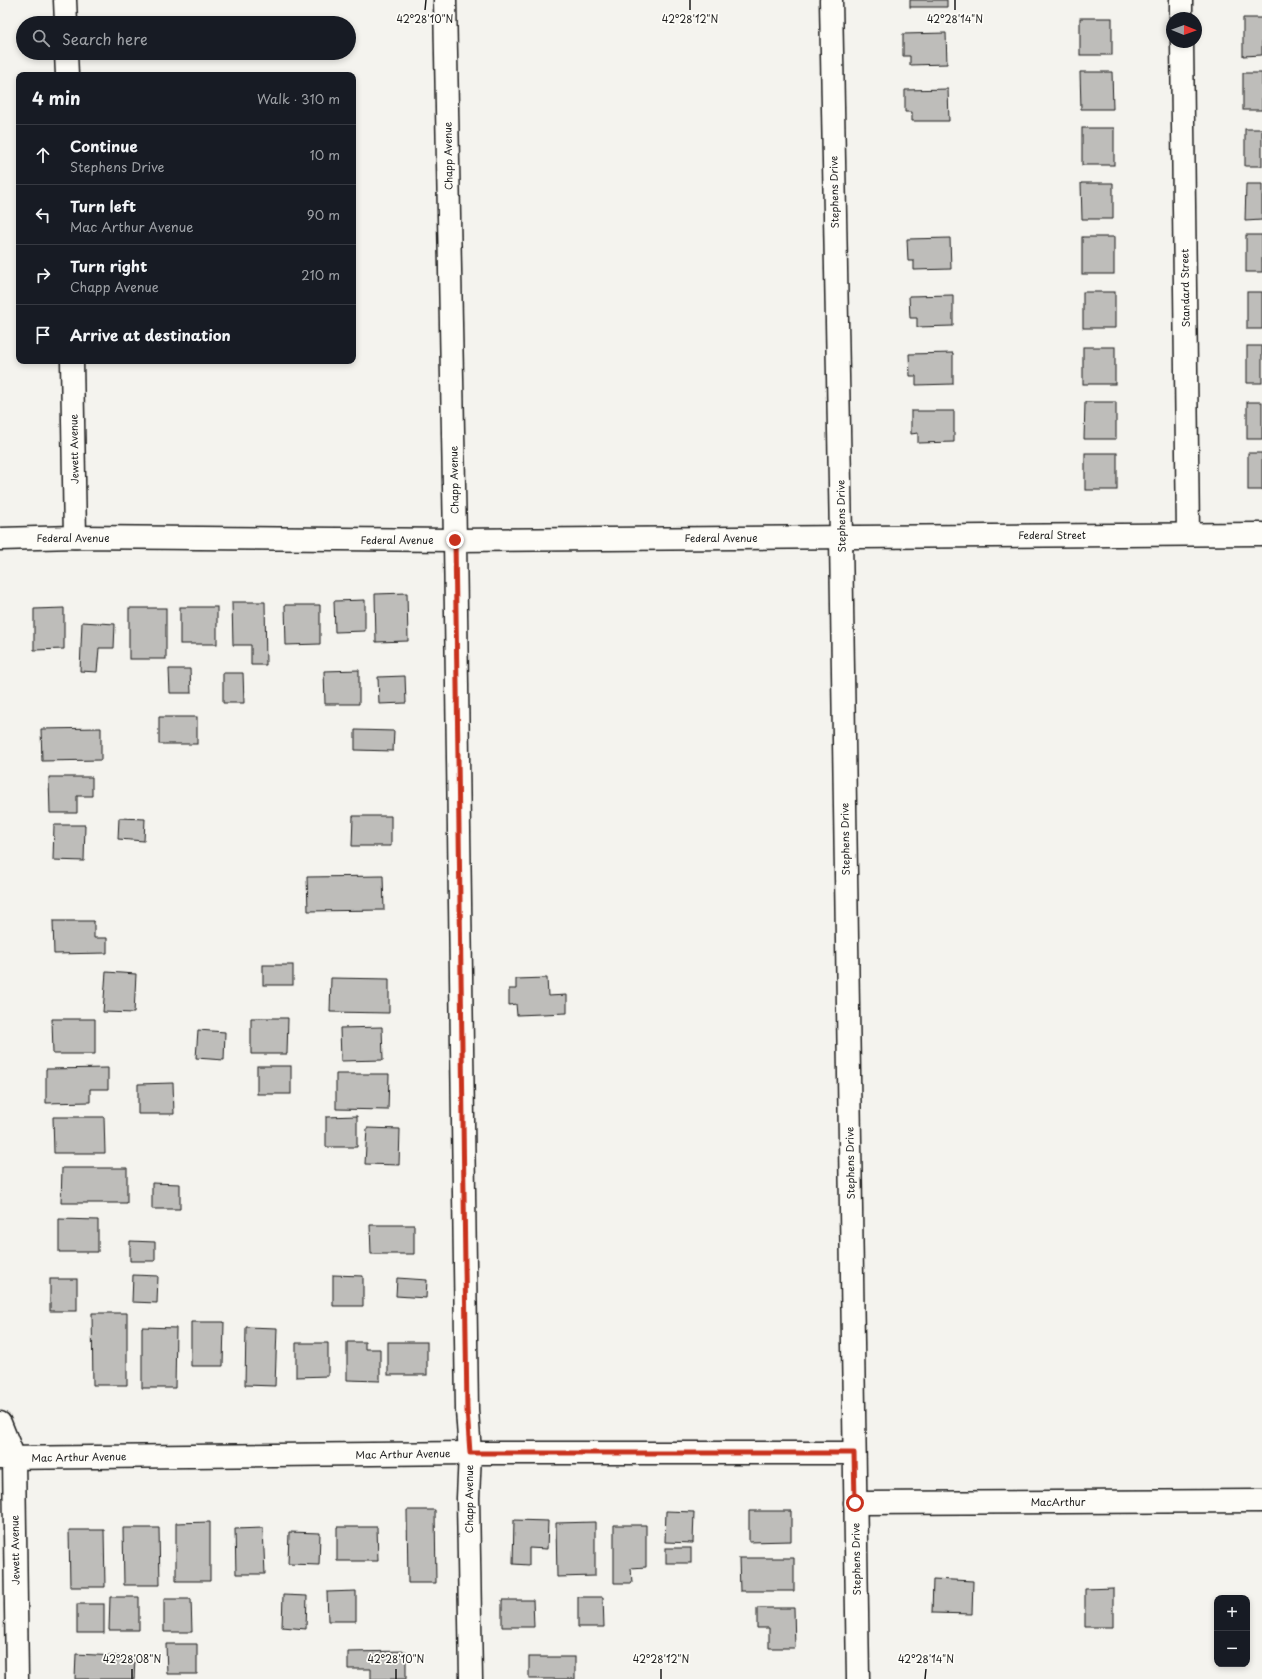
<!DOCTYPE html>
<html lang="en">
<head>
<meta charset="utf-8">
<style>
  body { margin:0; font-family:"Playpen Sans",sans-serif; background:#242831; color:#f1f3f6 }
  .controls { position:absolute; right:12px; bottom:12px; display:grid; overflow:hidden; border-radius:8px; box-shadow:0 2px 6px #0003 }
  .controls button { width:36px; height:36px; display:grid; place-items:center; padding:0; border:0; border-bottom:1px solid #363941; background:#171b24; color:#f1f3f6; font:20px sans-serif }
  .compass { position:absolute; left:1166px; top:12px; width:36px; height:36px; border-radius:50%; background:#171b24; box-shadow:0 2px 6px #0003; rotate:91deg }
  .stop { position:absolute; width:12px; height:12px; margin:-9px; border:3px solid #c8321e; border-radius:50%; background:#fff }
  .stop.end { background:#c8321e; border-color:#fff; box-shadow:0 1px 4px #0008 }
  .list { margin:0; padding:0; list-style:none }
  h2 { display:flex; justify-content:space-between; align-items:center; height:52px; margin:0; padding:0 16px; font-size:17px }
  h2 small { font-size:13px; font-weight:400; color:#9ea1a6 }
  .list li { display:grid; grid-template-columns:26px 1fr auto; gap:12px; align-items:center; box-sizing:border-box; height:60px; padding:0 16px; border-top:1px solid #363941 }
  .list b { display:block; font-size:15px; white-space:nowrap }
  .list p { margin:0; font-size:13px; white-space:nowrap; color:#9ea1a6 }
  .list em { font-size:13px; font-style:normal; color:#9ea1a6 }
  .icon { flex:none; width:22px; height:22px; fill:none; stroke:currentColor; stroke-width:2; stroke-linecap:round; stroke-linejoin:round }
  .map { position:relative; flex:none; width:1262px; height:1679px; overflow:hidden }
  .search { position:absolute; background:#171b24; box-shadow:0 2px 6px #0003; left:16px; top:16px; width:340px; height:44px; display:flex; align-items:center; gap:10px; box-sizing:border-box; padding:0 14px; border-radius:22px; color:#9ea1a6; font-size:15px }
  .panel { position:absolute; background:#171b24; box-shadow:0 2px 6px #0003; left:16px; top:72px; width:340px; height:292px; border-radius:8px }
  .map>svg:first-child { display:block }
</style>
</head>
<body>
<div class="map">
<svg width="1262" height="1679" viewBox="0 0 1262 1679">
  <rect width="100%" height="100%" fill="#f4f3ee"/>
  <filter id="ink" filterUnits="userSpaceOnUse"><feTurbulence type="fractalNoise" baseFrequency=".025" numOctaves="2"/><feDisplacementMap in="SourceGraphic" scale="8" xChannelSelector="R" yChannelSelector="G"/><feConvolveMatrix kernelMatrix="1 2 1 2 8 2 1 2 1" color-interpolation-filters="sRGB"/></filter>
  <g filter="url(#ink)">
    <g fill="#bebdba" stroke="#1c1c1c">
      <rect x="910" y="0" width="37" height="7"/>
      <rect x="1080" y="18" width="32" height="37"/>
      <path d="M 1243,18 L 1262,18 L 1262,55 L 1243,56 Z"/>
      <path d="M 946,33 L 947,64 L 910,65 L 910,56 L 903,56 L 903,34 Z"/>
      <path d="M 1080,72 L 1112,72 L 1113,109 L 1081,109 Z"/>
      <rect x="1243" y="73" width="19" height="37"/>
      <path d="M 948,89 L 949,121 L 912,121 L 912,112 L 905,112 L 905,90 Z"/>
      <rect x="1082" y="128" width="32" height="37"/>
      <rect x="1245" y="129" width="17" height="37"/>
      <path d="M 1081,183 L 1113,183 L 1113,219 L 1082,219 Z"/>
      <path d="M 1246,184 L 1262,184 L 1262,220 L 1245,221 Z"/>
      <rect x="1246" y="235" width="16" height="37"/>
      <rect x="1082" y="237" width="32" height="37"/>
      <path d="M 950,238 L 951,269 L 914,270 L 914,261 L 908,261 L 907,239 Z"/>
      <rect x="1083" y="292" width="32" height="36"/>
      <rect x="1247" y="292" width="15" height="37"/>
      <path d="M 953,295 L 953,326 L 917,327 L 917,318 L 910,318 L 909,296 Z"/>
      <rect x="1247" y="346" width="15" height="37"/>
      <rect x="1083" y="347" width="32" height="37"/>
      <path d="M 953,353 L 953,384 L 916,385 L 916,376 L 910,376 L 909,354 Z"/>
      <path d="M 1085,402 L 1116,402 L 1116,439 L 1084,439 Z"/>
      <rect x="1247" y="402" width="15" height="37"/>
      <path d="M 911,411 L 954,411 L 954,442 L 918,443 L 918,433 L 911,434 Z"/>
      <rect x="1085" y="453" width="32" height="37"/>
      <rect x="1248" y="453" width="14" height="37"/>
      <path d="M 407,593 L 408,641 L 376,642 L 375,594 Z"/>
      <path d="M 365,600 L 365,631 L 335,632 L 334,601 Z"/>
      <path d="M 232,602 L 265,602 L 266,665 L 251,665 L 251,645 L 233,645 Z"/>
      <path d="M 285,605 L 320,605 L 320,644 L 286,645 Z"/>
      <rect x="180" y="607" width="37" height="37"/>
      <path d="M 64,608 L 64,649 L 34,650 L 34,609 Z"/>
      <rect x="129" y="608" width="37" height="51"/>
      <path d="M 82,622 L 115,624 L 114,648 L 99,648 L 97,672 L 80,671 Z"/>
      <path d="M 169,669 L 190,669 L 191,693 L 170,693 Z"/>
      <path d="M 359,670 L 359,704 L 325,704 L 324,671 Z"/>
      <path d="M 223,673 L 243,673 L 244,703 L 223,703 Z"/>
      <path d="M 405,676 L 406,703 L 379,704 L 378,677 Z"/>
      <rect x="159" y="717" width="38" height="27"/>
      <path d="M 101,728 L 101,760 L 42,761 L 41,729 Z"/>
      <path d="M 355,730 L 394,731 L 393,751 L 355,750 Z"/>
      <path d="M 49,777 L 92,777 L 92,796 L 77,796 L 77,813 L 50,813 Z"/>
      <path d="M 353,816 L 391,816 L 391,846 L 352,846 Z"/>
      <path d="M 119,818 L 145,819 L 144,841 L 118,839 Z"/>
      <path d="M 54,825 L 85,825 L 84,861 L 53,860 Z"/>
      <path d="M 383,876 L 384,910 L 308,911 L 307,877 Z"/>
      <path d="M 53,921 L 94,921 L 94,938 L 107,938 L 107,953 L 54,954 Z"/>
      <rect x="263" y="965" width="30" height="20"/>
      <path d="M 106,972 L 136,974 L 134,1013 L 103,1012 Z"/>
      <path d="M 331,978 L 389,979 L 389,1013 L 330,1012 Z"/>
      <path d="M 547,978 L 548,996 L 567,995 L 567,1013 L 517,1015 L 516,1004 L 509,1005 L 509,989 L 516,989 L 516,979 Z"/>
      <path d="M 251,1018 L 288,1018 L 287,1054 L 251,1054 Z"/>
      <path d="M 52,1019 L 95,1019 L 95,1054 L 53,1054 Z"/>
      <path d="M 382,1027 L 383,1060 L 341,1061 L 340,1028 Z"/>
      <path d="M 198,1030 L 225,1032 L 224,1060 L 196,1058 Z"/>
      <rect x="257" y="1066" width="34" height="28"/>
      <path d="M 108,1068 L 108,1089 L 90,1089 L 90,1102 L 46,1103 L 46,1069 Z"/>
      <path d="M 336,1074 L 389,1074 L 388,1110 L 336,1109 Z"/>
      <path d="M 173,1083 L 174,1114 L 138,1114 L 138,1084 Z"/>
      <path d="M 357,1116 L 357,1147 L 326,1147 L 326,1117 Z"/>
      <path d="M 53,1117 L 104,1117 L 105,1153 L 54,1153 Z"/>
      <path d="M 367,1128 L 400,1129 L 399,1165 L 365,1164 Z"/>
      <path d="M 62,1168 L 127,1168 L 127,1203 L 61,1203 Z"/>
      <path d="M 152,1183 L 180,1184 L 180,1209 L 152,1209 Z"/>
      <path d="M 59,1219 L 98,1220 L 98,1252 L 59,1252 Z"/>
      <path d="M 370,1225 L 414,1225 L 414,1254 L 371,1254 Z"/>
      <path d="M 130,1241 L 155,1242 L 155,1261 L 130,1261 Z"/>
      <path d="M 133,1275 L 158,1276 L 157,1303 L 132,1302 Z"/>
      <path d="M 333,1275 L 363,1276 L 363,1306 L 333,1306 Z"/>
      <path d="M 397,1278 L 427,1280 L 426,1298 L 396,1296 Z"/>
      <rect x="50" y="1279" width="27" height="32"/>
      <path d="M 92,1313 L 127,1313 L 127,1385 L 93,1385 Z"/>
      <path d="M 191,1322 L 224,1322 L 223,1366 L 191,1366 Z"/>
      <path d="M 142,1327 L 176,1328 L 175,1388 L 142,1388 Z"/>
      <path d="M 246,1327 L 277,1328 L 275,1386 L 245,1385 Z"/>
      <path d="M 347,1342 L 365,1342 L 365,1349 L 380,1349 L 380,1381 L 347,1380 Z"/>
      <rect x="388" y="1342" width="39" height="33"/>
      <path d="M 296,1343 L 328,1343 L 328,1376 L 296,1377 Z"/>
      <path d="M 407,1510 L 435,1510 L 436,1583 L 408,1583 Z"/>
      <path d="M 666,1511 L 694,1512 L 693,1543 L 665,1542 Z"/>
      <path d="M 749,1511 L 791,1511 L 791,1541 L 749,1542 Z"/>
      <path d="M 514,1520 L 548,1521 L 547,1549 L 529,1548 L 529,1565 L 513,1564 Z"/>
      <path d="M 210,1522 L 210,1581 L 176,1581 L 176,1523 Z"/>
      <path d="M 595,1522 L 595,1576 L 557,1577 L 556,1523 Z"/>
      <path d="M 614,1525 L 646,1525 L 646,1567 L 631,1568 L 632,1583 L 614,1583 Z"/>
      <path d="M 337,1527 L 377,1527 L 378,1561 L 337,1561 Z"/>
      <path d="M 123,1528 L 159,1528 L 160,1585 L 124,1585 Z"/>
      <path d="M 263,1528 L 265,1574 L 236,1574 L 235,1529 Z"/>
      <path d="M 69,1530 L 104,1530 L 105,1587 L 70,1587 Z"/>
      <path d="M 289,1532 L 320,1533 L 319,1565 L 288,1564 Z"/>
      <rect x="666" y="1548" width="25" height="15"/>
      <path d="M 739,1558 L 794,1558 L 794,1591 L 740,1591 Z"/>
      <path d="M 933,1579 L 973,1581 L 972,1614 L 932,1613 Z"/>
      <path d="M 1113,1588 L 1113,1627 L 1085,1627 L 1085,1589 Z"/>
      <path d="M 356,1591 L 356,1621 L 328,1621 L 327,1592 Z"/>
      <path d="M 283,1595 L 307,1596 L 306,1629 L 282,1627 Z"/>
      <path d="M 110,1597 L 139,1597 L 139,1630 L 109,1630 Z"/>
      <path d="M 578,1597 L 603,1597 L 604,1627 L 578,1627 Z"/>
      <path d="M 164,1599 L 191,1599 L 192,1632 L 164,1632 Z"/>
      <path d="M 502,1600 L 533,1600 L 534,1627 L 502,1627 Z"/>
      <rect x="77" y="1604" width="27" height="29"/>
      <path d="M 757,1608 L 794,1608 L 795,1648 L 769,1648 L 769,1628 L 757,1628 Z"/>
      <path d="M 166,1644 L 197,1644 L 197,1674 L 167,1674 Z"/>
      <path d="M 406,1651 L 406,1679 L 371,1679 L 371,1669 L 348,1669 L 348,1652 Z"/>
      <path d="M 76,1654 L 135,1657 L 134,1679 L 75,1679 Z"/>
      <rect x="529" y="1657" width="46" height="22"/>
    </g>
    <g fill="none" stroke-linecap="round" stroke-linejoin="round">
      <defs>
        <g id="minor">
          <path d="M 65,0 L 66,23"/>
          <path d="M 445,0 L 455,540 L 467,1410 L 470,1453 L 468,1498 L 471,1679"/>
          <path d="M 831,0 L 841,537 L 858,1679"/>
          <path d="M 1181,0 L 1181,18"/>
          <path d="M 1182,42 L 1188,534"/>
          <path d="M 66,53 L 67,75"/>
          <path d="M 72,361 L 75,537"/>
          <path d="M 0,539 L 75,537 L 455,540 L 1262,534"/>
          <path d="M 0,1423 L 14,1458 L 17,1679"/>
          <path d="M 0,1458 L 470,1453 L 854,1453"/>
          <path d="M 855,1503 L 1262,1501"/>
        </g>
      </defs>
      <use href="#minor" stroke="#1c1c1c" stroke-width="25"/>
      <use href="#minor" stroke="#fdfcf7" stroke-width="22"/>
    </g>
  </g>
  <g fill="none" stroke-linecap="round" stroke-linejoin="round" filter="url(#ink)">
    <path stroke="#c8321e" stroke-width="5" d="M 455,540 L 467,1410 L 470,1453 L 854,1453 L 855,1503"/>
  </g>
  <path fill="none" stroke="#1c1c1c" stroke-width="1.5" d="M 425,10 L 426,0M 690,10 L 690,0M 955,10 L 955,0M 132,1679 L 132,1669M 396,1679 L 396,1669M 661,1679 L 661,1669M 925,1679 L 926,1669"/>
  <g text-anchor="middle" stroke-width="3.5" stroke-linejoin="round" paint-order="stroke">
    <g font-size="10" fill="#1c1c1c" stroke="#fdfcf7">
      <text transform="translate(448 156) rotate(-91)" y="4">Chapp Avenue</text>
      <text transform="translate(834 192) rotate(-91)" y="4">Stephens Drive</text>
      <text transform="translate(1185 288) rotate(-91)" y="4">Standard Street</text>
      <text transform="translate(74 449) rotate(-91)" y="4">Jewett Avenue</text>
      <text transform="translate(454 480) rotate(-91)" y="4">Chapp Avenue</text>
      <text transform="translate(841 516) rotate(-91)" y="4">Stephens Drive</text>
      <text x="1052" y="539">Federal Street</text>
      <text x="73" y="542">Federal Avenue</text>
      <text x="721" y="542">Federal Avenue</text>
      <text x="397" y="544">Federal Avenue</text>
      <text transform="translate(845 839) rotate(-91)" y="4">Stephens Drive</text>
      <text transform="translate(850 1163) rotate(-91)" y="4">Stephens Drive</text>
      <text transform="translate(403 1454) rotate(-1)" y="4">Mac Arthur Avenue</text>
      <text transform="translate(79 1457) rotate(-1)" y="4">Mac Arthur Avenue</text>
      <text transform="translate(469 1499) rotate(-90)" y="4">Chapp Avenue</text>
      <text x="1058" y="1506">MacArthur</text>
      <text transform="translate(15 1550) rotate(-91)" y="4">Jewett Avenue</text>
      <text transform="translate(856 1559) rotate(-91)" y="4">Stephens Drive</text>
    </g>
  </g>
  <g font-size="10" text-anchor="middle" fill="#1c1c1c" stroke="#fdfcf7" stroke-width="3.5" stroke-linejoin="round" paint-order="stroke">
    <text x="425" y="23">42°28'10"N</text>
    <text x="690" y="23">42°28'12"N</text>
    <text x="955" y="23">42°28'14"N</text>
    <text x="132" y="1663">42°28'08"N</text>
    <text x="396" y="1663">42°28'10"N</text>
    <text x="661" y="1663">42°28'12"N</text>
    <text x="926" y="1663">42°28'14"N</text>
  </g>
</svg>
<div class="controls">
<button>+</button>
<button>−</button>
</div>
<svg class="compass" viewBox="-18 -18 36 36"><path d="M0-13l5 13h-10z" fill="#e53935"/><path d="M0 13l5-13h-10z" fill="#9ea1a6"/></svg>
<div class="stop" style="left:855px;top:1503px"></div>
<div class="stop end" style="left:455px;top:540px"></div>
<div class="search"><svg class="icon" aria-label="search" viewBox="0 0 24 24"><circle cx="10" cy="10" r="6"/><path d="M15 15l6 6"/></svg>Search here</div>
<section class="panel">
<h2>4 min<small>Walk · 310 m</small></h2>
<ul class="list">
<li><svg class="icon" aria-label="ahead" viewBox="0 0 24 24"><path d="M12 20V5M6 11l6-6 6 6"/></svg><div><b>Continue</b><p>Stephens Drive</p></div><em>10 m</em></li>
<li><svg class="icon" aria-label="left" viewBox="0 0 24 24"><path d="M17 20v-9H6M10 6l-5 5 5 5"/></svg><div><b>Turn left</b><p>Mac Arthur Avenue</p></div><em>90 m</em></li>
<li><svg class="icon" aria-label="right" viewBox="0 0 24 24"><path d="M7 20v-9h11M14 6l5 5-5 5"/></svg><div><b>Turn right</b><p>Chapp Avenue</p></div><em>210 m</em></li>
<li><svg class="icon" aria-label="arrive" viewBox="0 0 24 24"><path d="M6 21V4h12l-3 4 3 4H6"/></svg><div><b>Arrive at destination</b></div></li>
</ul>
</section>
</div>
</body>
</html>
